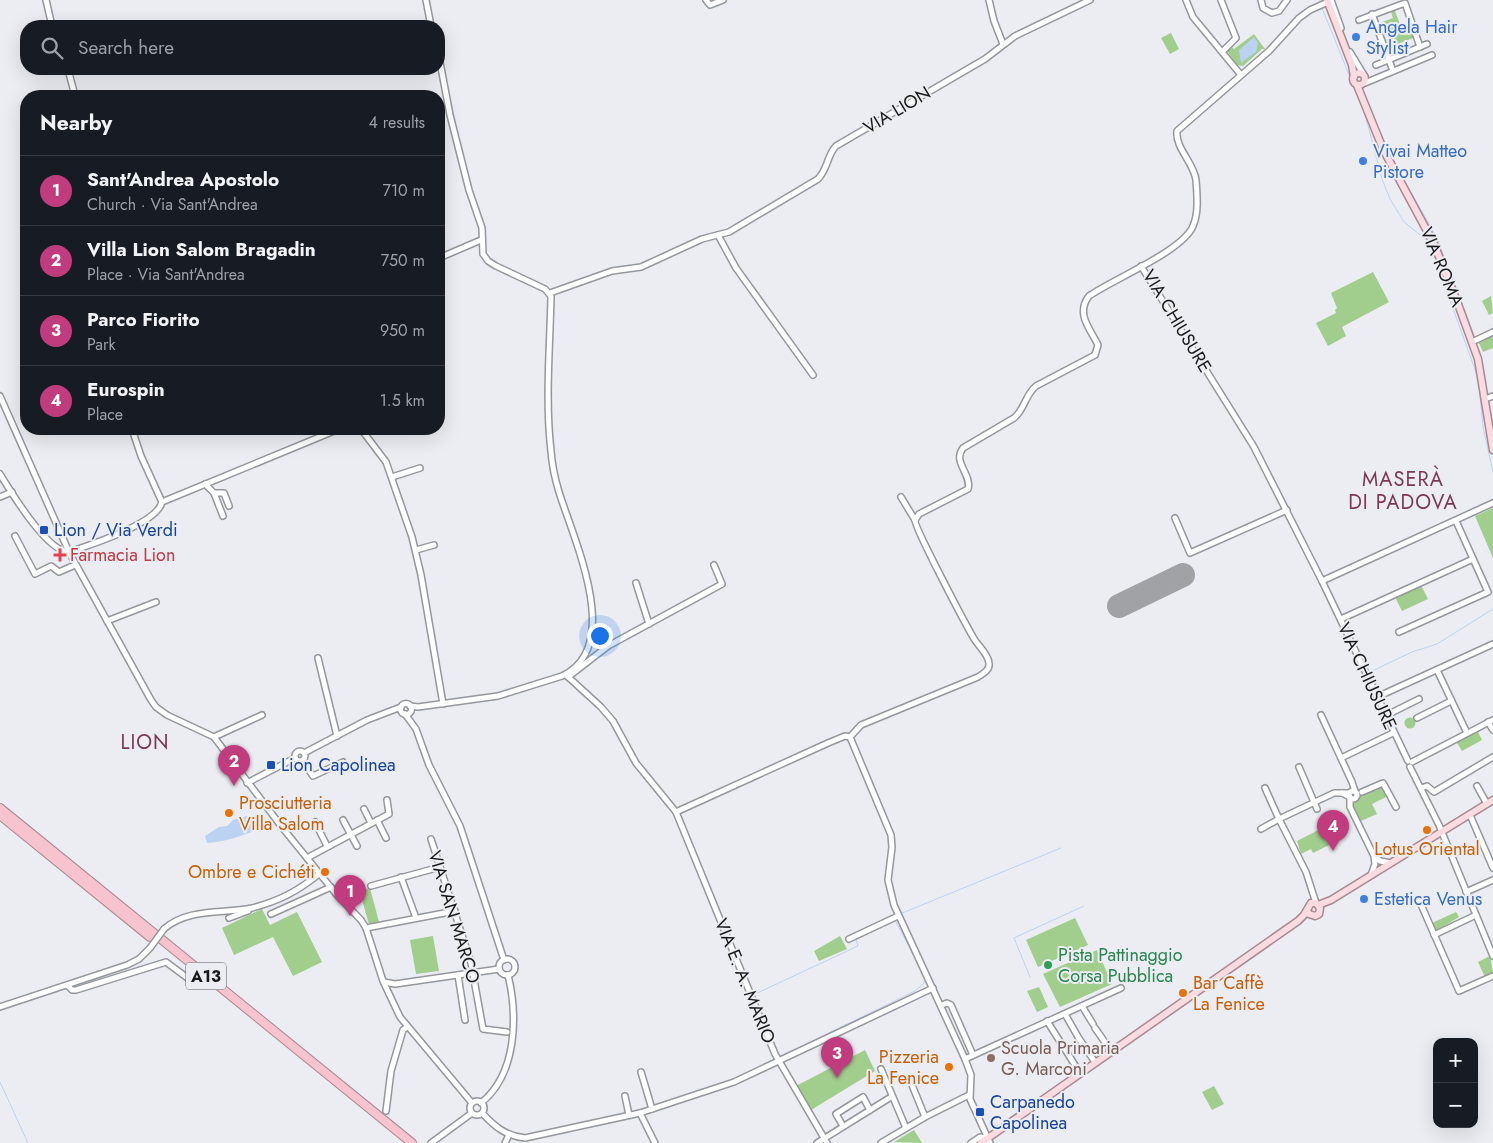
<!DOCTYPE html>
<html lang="en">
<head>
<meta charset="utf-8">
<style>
  body { margin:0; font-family:Jost,sans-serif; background:#20242c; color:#f1f3f6 }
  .controls { position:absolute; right:15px; bottom:15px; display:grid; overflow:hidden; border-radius:10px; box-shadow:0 5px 20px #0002 }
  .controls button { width:45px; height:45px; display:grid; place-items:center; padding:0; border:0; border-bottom:1px solid #363941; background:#171b24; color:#f1f3f6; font:25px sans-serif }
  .you { position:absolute; left:599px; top:635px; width:18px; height:18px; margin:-12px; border:4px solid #fff; border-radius:50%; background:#1a73e8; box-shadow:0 0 0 8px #1a73e833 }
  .badge { display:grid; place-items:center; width:32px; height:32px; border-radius:50%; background:#c13c7e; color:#fff; font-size:16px; font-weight:700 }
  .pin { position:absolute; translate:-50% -41px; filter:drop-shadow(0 1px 2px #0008) }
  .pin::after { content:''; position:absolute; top:26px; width:18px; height:15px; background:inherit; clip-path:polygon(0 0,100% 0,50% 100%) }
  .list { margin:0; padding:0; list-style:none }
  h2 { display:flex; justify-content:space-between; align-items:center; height:65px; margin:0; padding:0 20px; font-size:21px }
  h2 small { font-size:16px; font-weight:400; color:#9ea1a6 }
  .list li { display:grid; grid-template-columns:32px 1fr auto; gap:15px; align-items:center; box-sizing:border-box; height:70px; padding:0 20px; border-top:1px solid #363941 }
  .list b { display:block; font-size:19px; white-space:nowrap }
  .list p { margin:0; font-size:16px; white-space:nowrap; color:#9ea1a6 }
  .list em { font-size:16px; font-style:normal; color:#9ea1a6 }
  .icon { flex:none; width:28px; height:28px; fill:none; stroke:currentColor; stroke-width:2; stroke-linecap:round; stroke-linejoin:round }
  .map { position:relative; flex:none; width:1493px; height:1143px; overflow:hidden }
  .search { position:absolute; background:#171b24; box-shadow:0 5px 20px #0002; left:20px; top:20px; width:425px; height:55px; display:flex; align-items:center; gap:12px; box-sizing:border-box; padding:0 18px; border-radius:20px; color:#9ea1a6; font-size:19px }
  .panel { position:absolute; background:#171b24; box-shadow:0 5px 20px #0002; left:20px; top:90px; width:425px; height:345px; border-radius:20px }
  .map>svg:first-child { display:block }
</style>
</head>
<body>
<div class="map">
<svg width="1493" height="1143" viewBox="0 0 1493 1143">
  <rect width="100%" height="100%" fill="#ebedf2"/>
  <g fill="#a1cd8d">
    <path d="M 1394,8 L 1404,35 L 1415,32 L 1416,37 L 1400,43 L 1403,52 L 1399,54 L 1388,24 L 1378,28 L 1377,24 L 1393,18 L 1390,9 Z"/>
    <path d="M 1171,33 L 1179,49 L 1170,54 L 1161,38 Z"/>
    <path d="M 1254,34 L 1265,49 L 1262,49 L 1243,66 L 1237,65 L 1227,51 L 1232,47 L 1234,49 Z"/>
    <path d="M 1373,272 L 1389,302 L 1342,327 L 1346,336 L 1328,346 L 1316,323 L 1336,313 L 1335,310 L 1337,308 L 1331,293 Z"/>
    <path d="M 1491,296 L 1493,313 L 1489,315 L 1482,301 Z"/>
    <path d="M 1493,336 L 1493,348 L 1483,352 L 1479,343 Z"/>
    <path d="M 1493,508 L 1493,558 L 1475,516 Z"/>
    <path d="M 1421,585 L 1428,599 L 1402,611 L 1395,597 Z"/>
    <circle cx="1410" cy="723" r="5.5"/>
    <path d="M 1477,730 L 1482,740 L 1462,751 L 1456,741 Z"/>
    <path d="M 1382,785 L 1388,796 L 1372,804 L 1377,814 L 1361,821 L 1353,805 C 1358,794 1371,790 1382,785 Z"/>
    <path d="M 1330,824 L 1339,840 L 1313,853 L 1311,849 L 1301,854 L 1297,841 Z"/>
    <path d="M 370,888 L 379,922 L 369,924 L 362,900 L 356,891 Z"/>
    <path d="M 262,909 L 270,925 L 297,912 L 322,962 L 293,976 L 273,937 L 234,955 L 222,928 Z"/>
    <path d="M 1456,912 L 1459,917 L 1436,931 L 1432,923 Z"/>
    <path d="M 1075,918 L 1088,945 L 1038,967 L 1026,940 Z"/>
    <path d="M 433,936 L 439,971 L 416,974 L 410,940 Z"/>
    <path d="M 840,936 L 847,949 L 819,961 L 814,951 Z"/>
    <path d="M 1097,950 L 1112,984 L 1060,1007 L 1043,974 Z"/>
    <path d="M 1490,956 L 1493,973 L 1485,977 L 1478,962 Z"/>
    <path d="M 1039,987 L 1048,1007 L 1037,1012 L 1027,991 Z"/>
    <path d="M 865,1050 L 875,1071 L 811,1110 L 796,1086 Z"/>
    <path d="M 1214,1086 L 1224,1104 L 1212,1110 L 1202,1092 Z"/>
    <path d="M 914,1130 L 922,1143 L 894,1142 Z"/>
  </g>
  <g fill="#bbd2f2">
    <path d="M 1254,37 L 1258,43 L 1256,52 L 1241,63 L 1239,50 Z"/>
    <path d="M 247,816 L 256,827 L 254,831 C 238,837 224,842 207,843 L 205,836 L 219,827 L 227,826 L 233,820 Z"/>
  </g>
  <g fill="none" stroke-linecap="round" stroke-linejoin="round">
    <g stroke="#bbd2f2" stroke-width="1">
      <path d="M 1320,4 L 1320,0"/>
      <path d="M 1322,8 L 1350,77"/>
      <path d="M 1355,89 L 1357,93"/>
      <path d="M 1364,110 L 1382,179 L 1390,199 L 1404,222 L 1429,242 L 1477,375"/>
      <path d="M 1387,148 L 1390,156"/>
      <path d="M 1397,168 L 1437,238 L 1474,335"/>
      <path d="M 1479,384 L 1483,427 L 1493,472"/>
      <path d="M 1376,684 L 1370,672 L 1412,652 L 1437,644 L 1493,609"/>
      <path d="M 900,914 L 1061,848"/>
      <path d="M 895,920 L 919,965"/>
      <path d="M 915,944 L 921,957"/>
      <path d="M 1030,977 L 1014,938 L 1084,906"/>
      <path d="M 755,994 L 858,946 L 856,939"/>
      <path d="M 784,1055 L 915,991 L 924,983 L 925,977"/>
      <path d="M 0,1082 L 28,1143"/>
    </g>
    <path stroke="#a0a2a6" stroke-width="24" d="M 1119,606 L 1183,575"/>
    <defs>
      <g id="minor">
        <path d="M 46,0 L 52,26"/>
        <path d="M 426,0 L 431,26"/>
        <path d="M 706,0 L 710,5 L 723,0"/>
        <path d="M 989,0 L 994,21 L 1003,44"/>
        <path d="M 1186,0 L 1193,17 L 1241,75"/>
        <path d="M 1221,0 L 1236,38 L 1222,52"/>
        <path d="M 1261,0 L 1263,8 L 1272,13 L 1279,11 L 1287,0"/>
        <path d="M 1331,0 L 1341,28"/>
        <path d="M 1372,14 L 1393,71"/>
        <path d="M 1359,20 L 1405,3 L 1420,47"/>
        <path d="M 1350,52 L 1364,75"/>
        <path d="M 1376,65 L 1427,44"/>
        <path d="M 68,69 L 75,96"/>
        <path d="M 1365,83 L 1432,55"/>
        <path d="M 718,235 L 736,268 L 813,375"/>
        <path d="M 439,258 L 481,240"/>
        <path d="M 1141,266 L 1254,447 L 1322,581 L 1408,761"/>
        <path d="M 550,293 L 612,271 L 641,267 L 702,239 L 729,232 L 818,179 C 828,169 827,155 836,146 L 985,59 L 1015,36 L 1090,0"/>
        <path d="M 1472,342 L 1493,332"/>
        <path d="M 0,396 L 69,552 L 151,700 L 156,707 L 167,715 L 214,737 L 281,826 L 337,895 L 361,920 L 366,928 L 383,981 L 400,1017 L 472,1103"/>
        <path d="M 1485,399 L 1493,396"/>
        <path d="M 361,429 L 386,462 L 412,537 L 421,575 L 443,704"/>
        <path d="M 0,474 C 11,492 47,552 69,552"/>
        <path d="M 392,477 L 420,468"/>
        <path d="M 205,484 L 214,493 L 223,516"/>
        <path d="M 214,493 L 224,493 L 229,506"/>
        <path d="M 0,497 L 12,492"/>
        <path d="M 162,502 L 339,429"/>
        <path d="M 1175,518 L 1190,553 L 1287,510"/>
        <path d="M 915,520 L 919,514 L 968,489 C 972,474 952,462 963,448 L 1014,418 C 1025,409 1025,395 1036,386 L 1095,355 L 1098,345 C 1091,330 1075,314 1089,296 C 1113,279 1183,251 1193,226 C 1199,213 1197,194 1196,180 C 1194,163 1175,148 1177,131 L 1269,51 L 1299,18 L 1310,10 L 1328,2"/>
        <path d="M 15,536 L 35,574 L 51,566 L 59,572 L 75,565"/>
        <path d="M 416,550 L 434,545"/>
        <path d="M 69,552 C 90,545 157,524 162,502 L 141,456 L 132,429"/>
        <path d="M 1322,581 L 1493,503"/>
        <path d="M 636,583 L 649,624"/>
        <path d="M 1341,619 L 1473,559"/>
        <path d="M 107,621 L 156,602"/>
        <path d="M 1399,632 L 1488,592 L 1456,521"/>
        <path d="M 318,658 L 337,736"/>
        <path d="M 1437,670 L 1467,733"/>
        <path d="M 566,675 L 601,707 L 613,721 L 636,763 L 676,812 L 775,1054 L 827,1143"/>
        <path d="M 568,677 L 608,646 L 722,584 L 714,565"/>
        <path d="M 1377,697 L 1493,644"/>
        <circle cx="406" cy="709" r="5.5"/>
        <path d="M 410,706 L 418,707 L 498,696 L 562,676 C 625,647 573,538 559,492 C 555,479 552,465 551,451 C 545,400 550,347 551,296 L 545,289 L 496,266 L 488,261 L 483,254 L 482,228 L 469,190 L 450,115 L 439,57"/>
        <path d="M 405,714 L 416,729 L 429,765 L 460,826 L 504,960"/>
        <path d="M 1321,715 L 1352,782 L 1355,791"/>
        <path d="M 1385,716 L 1419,699"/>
        <path d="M 1417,718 L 1451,701"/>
        <path d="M 1488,722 L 1493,730"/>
        <path d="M 214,737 L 262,715"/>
        <path d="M 850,737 L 891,835 L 892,847 L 888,880 L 894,905 L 965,1059 L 971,1075 L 970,1099 L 990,1143"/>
        <path d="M 850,737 L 861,725 L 978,677 C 984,673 990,670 989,663 C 988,653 977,645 973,637 C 965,623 914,527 915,520 L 901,497"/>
        <circle cx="300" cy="756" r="5"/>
        <path d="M 304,753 L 367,720 L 401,707"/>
        <path d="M 1341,758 L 1393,733"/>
        <path d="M 302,760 L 313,776 L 343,762"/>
        <path d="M 1412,762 L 1493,720"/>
        <path d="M 1299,767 L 1317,809"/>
        <path d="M 1410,767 L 1439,825 L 1493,956"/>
        <path d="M 247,783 L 295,758"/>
        <path d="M 1477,786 L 1487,804"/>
        <path d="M 1421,788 L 1427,786 L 1434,792 L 1493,757"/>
        <circle cx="1353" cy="795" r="4"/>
        <path d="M 1362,792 L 1383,783 L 1396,807"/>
        <path d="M 1349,793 L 1342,793 L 1350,797 L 1350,807 L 1374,856 L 1375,864 L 1371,875"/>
        <path d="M 364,809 L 371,823"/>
        <path d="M 676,812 L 828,743 L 845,736 L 850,737"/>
        <path d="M 1470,815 L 1493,868"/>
        <path d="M 343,820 L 357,846"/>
        <path d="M 377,820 L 386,838"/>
        <path d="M 315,822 L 327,846"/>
        <path d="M 1261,829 L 1279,819 L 1265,788"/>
        <path d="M 431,839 L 471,963 L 483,1029 L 507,1032"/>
        <path d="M 1375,856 L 1380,861 L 1391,863"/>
        <path d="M 307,858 L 389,814 L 387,800"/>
        <path d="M 401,877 L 416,918"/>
        <path d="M 371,886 L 440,867"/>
        <path d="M 1466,892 L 1493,880"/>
        <path d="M 339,897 L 354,888"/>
        <path d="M 1419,900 L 1459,991 L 1493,976"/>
        <path d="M 1316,903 L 1306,872 L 1279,819 L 1334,793 L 1342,793"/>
        <path d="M 271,914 L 331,887"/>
        <path d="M 229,918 L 248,911"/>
        <path d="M 366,928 L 455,911"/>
        <path d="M 164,929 C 187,908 223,914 252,908 C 279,901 298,891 319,874"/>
        <path d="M 1434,935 L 1476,915"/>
        <path d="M 849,939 L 898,916"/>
        <circle cx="507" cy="967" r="8"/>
        <path d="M 458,975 L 465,1020"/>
        <path d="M 384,982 L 395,984 L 499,969"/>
        <path d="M 68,986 L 72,990 L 76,990 L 166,962 L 197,985"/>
        <path d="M 942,1005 L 947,1003 L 951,1005 L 973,1055"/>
        <path d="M 1082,1006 L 1093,1024"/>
        <path d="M 0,1007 L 127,965 L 139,959 L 150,948"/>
        <path d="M 1065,1014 L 1077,1035"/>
        <path d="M 1047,1021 L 1080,1073"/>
        <path d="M 1095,1028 L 1111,1051"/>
        <path d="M 1078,1037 L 1095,1062"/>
        <path d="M 965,1059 L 1121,988"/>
        <path d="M 881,1069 L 906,1128"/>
        <path d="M 641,1072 L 652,1109"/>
        <path d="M 912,1085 L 925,1117"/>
        <path d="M 625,1096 L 629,1115"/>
        <circle cx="477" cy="1108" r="7"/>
        <path d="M 481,1103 C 517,1074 518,1016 508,975"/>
        <path d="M 386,1111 L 391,1071 L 403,1030 L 407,1027"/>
        <path d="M 482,1113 C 495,1127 506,1136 525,1138 L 640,1113 L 734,1082 L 933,988"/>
        <path d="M 640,1113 L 655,1143"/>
        <path d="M 843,1126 L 836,1114 L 863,1097 L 870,1110"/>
        <path d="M 431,1143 L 472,1113"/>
        <path d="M 505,1143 L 509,1135"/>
        <path d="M 817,1143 L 891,1097"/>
        <path d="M 881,1143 L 925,1117 L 969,1095"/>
        <path d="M 971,1143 L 980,1137 L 988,1138"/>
      </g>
      <g id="major">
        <path d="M 1327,0 L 1352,65 L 1354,77"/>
        <circle cx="1359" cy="79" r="6"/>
        <path d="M 1357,85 L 1383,149 L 1434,244 L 1458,304 L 1478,359 L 1493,450"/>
        <path d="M 1318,905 L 1331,900 L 1493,800"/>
        <path d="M 981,1143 L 1298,921 L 1304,915 L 1311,903 L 1316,903 L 1320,908 L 1319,914 L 1315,916 L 1309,914 L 1307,911"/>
      </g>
      <g id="highway">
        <path d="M 0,808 L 412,1143"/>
        <path d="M 0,815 L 150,937"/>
      </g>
    </defs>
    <use href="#minor" stroke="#94979b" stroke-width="8"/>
    <use href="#major" stroke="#a9888f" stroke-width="9"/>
    <use href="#highway" stroke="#a9888f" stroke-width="10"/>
    <use href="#minor" stroke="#fff" stroke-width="5"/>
    <use href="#major" stroke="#fadbe2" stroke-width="6"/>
    <use href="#highway" stroke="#f6c3ce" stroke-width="8"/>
    <defs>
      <path id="minor-bridge" d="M 150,948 L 164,929"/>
    </defs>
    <use href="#minor-bridge" stroke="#94979b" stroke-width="8" stroke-linecap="butt"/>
    <use href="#minor-bridge" stroke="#fff" stroke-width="5"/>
  </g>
  <g fill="#3f7fe0" stroke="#ebedf2" stroke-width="2">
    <circle cx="1356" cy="37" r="5"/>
    <circle cx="1363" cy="161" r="5"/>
    <circle cx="1364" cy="899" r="5"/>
  </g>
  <g fill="#1a4fb4" stroke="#ebedf2" stroke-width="2">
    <rect x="39" y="525" width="10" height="10" rx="2.5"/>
    <rect x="266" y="760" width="10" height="10" rx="2.5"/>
    <rect x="975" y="1107" width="10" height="10" rx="2.5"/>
  </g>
  <path fill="#e0444e" stroke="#ebedf2" stroke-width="2" d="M57.5 547.5h5v5h5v5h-5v5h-5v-5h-5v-5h5z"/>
  <g fill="#e8710a" stroke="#ebedf2" stroke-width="2">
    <circle cx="229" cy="813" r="5"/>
    <circle cx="1427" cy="830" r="5"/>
    <circle cx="325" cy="872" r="5"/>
    <circle cx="1183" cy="993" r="5"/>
    <circle cx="949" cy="1067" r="5"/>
  </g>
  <circle fill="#2e9e5b" stroke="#ebedf2" stroke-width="2" cx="1048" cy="965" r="5"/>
  <circle fill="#8d6e63" stroke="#ebedf2" stroke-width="2" cx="991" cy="1058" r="5"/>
  <g text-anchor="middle" stroke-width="4" stroke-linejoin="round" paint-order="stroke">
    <rect fill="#ebedf2" stroke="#58595c" stroke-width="1" x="186" y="962.5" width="40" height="27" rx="4"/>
    <g font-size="16" font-weight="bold" fill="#19191b">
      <text x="206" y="982">A13</text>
    </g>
    <g font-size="18" fill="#366cbe" stroke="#ebedf2" text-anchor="start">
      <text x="1366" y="33">Angela Hair<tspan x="1366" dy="21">Stylist</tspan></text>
      <text x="1373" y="157">Vivai Matteo<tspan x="1373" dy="21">Pistore</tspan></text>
      <text x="1374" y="905">Estetica Venus</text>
    </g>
    <g font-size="18" fill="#19191b" stroke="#ebedf2">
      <text transform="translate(897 110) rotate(-31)" y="6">VIA LION</text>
      <text transform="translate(1442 267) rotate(67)" y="6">VIA ROMA</text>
      <text transform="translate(1177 321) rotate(59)" y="6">VIA CHIUSURE</text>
      <text transform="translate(1367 676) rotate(65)" y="6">VIA CHIUSURE</text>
      <text transform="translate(454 917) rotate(73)" y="6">VIA SAN MARCO</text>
      <text transform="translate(745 981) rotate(68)" y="6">VIA E. A. MARIO</text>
    </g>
    <g font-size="18" fill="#164399" stroke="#ebedf2" text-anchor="start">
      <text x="54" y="536">Lion / Via Verdi</text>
      <text x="281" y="771">Lion Capolinea</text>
      <text x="990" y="1108">Carpanedo<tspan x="990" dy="21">Capolinea</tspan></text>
    </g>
    <g font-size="18" fill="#be3a42" stroke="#ebedf2" text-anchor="start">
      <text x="70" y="561">Farmacia Lion</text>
    </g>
    <g font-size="18" fill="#c56008" stroke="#ebedf2" text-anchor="start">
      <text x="239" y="809">Prosciutteria<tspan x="239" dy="21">Villa Salom</tspan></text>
      <text x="1427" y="855" text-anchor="middle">Lotus Oriental</text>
      <text x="315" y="878" text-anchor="end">Ombre e Cichéti</text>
      <text x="1193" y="989">Bar Caffè<tspan x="1193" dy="21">La Fenice</tspan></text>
      <text x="939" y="1063" text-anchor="end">Pizzeria<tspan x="939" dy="21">La Fenice</tspan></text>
    </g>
    <g font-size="18" fill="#27864d" stroke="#ebedf2" text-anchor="start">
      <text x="1058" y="961">Pista Pattinaggio<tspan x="1058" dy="21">Corsa Pubblica</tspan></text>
    </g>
    <g font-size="18" fill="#785e54" stroke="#ebedf2" text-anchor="start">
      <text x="1001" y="1054">Scuola Primaria<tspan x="1001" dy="21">G. Marconi</tspan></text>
    </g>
    <g font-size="20" letter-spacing="1" fill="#7b3856" stroke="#ebedf2">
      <text x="1403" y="486">MASERÀ<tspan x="1403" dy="23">DI PADOVA</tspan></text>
      <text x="145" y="749">LION</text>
    </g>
  </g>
</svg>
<div class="controls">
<button>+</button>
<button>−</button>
</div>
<div class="you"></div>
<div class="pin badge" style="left:350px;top:916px">1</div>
<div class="pin badge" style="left:234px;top:786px">2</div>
<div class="pin badge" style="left:837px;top:1078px">3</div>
<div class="pin badge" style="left:1333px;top:851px">4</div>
<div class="search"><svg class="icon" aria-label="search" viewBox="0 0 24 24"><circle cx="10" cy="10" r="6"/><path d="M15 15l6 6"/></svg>Search here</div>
<section class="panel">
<h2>Nearby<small>4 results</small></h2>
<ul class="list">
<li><span class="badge">1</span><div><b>Sant'Andrea Apostolo</b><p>Church · Via Sant'Andrea</p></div><em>710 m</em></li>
<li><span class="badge">2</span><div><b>Villa Lion Salom Bragadin</b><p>Place · Via Sant'Andrea</p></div><em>750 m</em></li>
<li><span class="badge">3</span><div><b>Parco Fiorito</b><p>Park</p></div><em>950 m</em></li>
<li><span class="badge">4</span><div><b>Eurospin</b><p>Place</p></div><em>1.5 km</em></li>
</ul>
</section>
</div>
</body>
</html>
